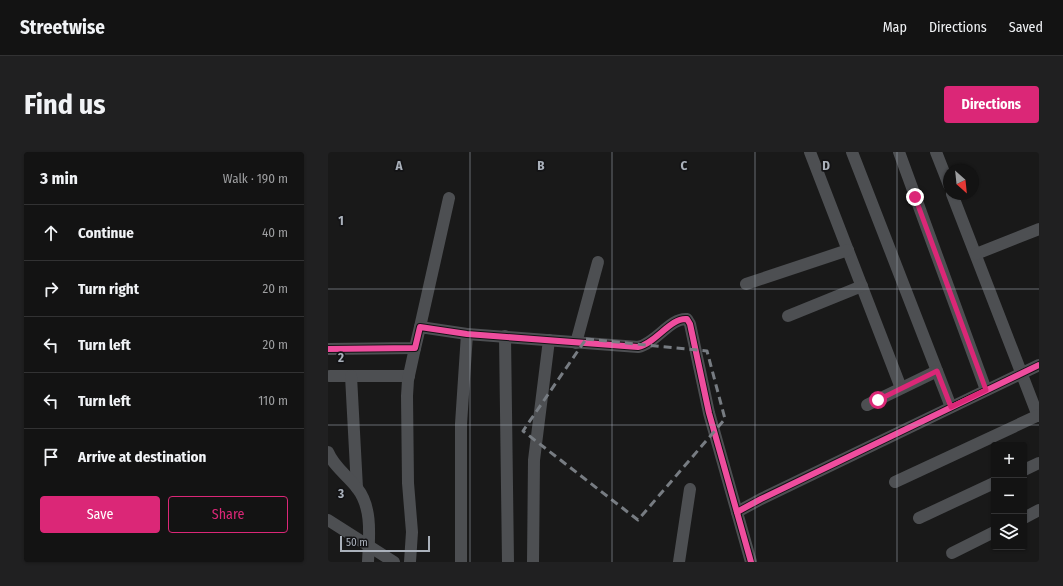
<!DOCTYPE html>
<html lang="en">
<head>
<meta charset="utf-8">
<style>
  body { margin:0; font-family:"Fira Sans Condensed",sans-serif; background:#202021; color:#f1f3f6 }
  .controls { position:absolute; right:12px; bottom:12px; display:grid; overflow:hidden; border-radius:4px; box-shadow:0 1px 3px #0004 }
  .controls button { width:36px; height:36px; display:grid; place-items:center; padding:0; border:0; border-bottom:1px solid #323233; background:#131313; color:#f1f3f6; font:20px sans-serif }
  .compass { position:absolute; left:615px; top:12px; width:36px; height:36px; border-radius:50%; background:#131313; box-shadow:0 1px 3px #0004; rotate:153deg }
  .scale { position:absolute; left:12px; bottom:10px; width:90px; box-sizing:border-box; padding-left:4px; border:2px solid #aab1bb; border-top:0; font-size:11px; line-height:14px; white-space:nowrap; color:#aab1bb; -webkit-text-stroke:3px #131315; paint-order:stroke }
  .stop { position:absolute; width:12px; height:12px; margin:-9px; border:3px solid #db2777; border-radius:50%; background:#fff }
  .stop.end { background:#db2777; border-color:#fff; box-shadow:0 1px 4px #0008 }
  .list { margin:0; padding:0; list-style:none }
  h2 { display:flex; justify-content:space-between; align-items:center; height:52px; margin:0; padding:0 16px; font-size:17px }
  h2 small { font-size:13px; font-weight:400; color:#9d9ea0 }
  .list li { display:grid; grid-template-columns:26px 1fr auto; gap:12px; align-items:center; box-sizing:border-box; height:56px; padding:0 16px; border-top:1px solid #323233 }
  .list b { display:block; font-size:15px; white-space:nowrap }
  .list em { font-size:13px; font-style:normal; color:#9d9ea0 }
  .actions { display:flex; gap:8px; padding:12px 16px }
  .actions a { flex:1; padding:9px 0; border:1px solid #db2777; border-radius:4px; text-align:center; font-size:14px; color:#db2777 }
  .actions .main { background:#db2777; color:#fff }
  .icon { flex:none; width:22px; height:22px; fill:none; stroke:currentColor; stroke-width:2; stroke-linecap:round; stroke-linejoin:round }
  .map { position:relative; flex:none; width:711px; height:410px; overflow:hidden; border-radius:4px }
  header { display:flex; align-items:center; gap:24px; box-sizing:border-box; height:56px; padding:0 20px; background:#131313; border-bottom:1px solid #323233 }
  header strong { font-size:19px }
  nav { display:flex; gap:22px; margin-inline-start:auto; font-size:14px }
  .intro { display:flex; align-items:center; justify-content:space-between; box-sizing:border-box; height:96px; padding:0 24px }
  h1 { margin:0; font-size:28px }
  .button { padding:10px 18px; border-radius:4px; background:#db2777; color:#fff; font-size:14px; font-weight:700 }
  main { display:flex; gap:24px; padding:0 24px }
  aside { flex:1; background:#131313; border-radius:4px; box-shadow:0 1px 3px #0004 }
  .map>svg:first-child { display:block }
</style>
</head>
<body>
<header>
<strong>Streetwise</strong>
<nav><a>Map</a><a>Directions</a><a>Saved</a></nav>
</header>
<div class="intro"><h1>Find us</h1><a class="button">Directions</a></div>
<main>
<aside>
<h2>3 min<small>Walk · 190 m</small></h2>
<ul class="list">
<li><svg class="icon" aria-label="ahead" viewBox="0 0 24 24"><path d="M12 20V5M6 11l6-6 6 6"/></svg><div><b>Continue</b></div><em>40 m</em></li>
<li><svg class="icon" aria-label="right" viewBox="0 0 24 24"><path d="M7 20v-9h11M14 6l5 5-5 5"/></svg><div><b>Turn right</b></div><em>20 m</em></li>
<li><svg class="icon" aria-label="left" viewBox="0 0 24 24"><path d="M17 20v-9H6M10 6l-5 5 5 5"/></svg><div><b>Turn left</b></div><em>20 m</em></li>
<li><svg class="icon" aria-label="left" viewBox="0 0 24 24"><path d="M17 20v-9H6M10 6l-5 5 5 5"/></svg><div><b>Turn left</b></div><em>110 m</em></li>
<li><svg class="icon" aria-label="arrive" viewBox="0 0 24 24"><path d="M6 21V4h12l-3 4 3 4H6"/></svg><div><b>Arrive at destination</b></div></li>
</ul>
<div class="actions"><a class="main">Save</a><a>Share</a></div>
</aside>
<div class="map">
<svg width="711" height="410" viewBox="0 0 711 410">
  <rect width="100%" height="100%" fill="#191919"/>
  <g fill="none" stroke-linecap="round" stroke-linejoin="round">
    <g stroke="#4d4f52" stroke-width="12">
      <path d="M 482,0 L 573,236"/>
      <path d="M 524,0 L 623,255"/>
      <path d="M 571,0 L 658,238"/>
      <path d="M 608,0 L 621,33"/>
      <path d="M 624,42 L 710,264"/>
      <path d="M 648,102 L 711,77"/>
      <path d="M 418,132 L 520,98"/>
      <path d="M 460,164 L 534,134"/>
      <path d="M 92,175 L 121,46"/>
      <path d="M 177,184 L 180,410"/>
      <path d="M 248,191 L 270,110"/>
      <path d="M 0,197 L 87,196 L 92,175 L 139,182 L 310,195 C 327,192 343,165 359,167 L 362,172 L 381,261 L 423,410"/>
      <path d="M 2,224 L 81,224"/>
      <path d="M 23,224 L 29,336"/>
      <path d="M 539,253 L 609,219"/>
      <path d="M 0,300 C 6,315 19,323 29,336 C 45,356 41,386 40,410"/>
      <path d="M 696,318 L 711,311"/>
      <path d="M 567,330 L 711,263"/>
      <path d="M 409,360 L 433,347 L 711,213"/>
      <path d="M 591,366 L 666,331"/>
      <path d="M 696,366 L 711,358"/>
      <path d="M 0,368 L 66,410"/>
      <path d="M 624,401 L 666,380"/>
      <path d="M 82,410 L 84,380 L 80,331 L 79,244 L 80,228 L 87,196"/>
      <path d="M 133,410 L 133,272 L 139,182"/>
      <path d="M 205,410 L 206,308 L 221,188"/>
      <path d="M 351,410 L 362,337"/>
    </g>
    <defs>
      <g id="cycleway">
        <path d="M 0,197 L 87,196 L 92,175 L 139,182 L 310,195 C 327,192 343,165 359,167 L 362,172 L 381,261 L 423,410"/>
        <path d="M 409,360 L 433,347 L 711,213"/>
      </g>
    </defs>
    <use href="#cycleway" stroke="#131315" stroke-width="8"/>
    <use href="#cycleway" stroke="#ef4d9e" stroke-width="6"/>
  </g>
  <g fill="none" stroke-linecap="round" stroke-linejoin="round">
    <path stroke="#db2777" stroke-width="5" d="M 550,248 L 609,219 L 623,255 L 658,238 L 587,45"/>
  </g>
  <path fill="none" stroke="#777c82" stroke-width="3" stroke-dasharray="8 5" stroke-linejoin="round" d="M 258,187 L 379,199 L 397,267 L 310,368 L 195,279 Z"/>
  <path fill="none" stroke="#aab1bb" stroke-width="1" stroke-opacity="0.55" d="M 142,0 L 142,410M 284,0 L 284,410M 427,0 L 427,410M 569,0 L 569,410M 0,137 L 711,137M 0,273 L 711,273"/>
  <g font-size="13" text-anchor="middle" font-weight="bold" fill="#aab1bb" stroke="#131315" stroke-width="3.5" stroke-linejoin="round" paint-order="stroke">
    <text x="71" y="18">A</text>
    <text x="213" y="18">B</text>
    <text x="356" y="18">C</text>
    <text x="498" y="18">D</text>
    <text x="13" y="73">1</text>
    <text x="13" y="210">2</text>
    <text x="13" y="346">3</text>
  </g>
</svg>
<div class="controls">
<button>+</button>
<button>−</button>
<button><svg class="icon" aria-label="layers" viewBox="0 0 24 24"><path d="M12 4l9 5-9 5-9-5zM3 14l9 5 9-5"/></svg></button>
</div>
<svg class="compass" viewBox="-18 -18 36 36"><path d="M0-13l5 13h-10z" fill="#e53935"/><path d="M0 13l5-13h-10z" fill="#9d9ea0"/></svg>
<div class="scale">50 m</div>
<div class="stop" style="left:550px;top:248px"></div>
<div class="stop end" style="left:587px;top:45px"></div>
</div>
</main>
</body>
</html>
